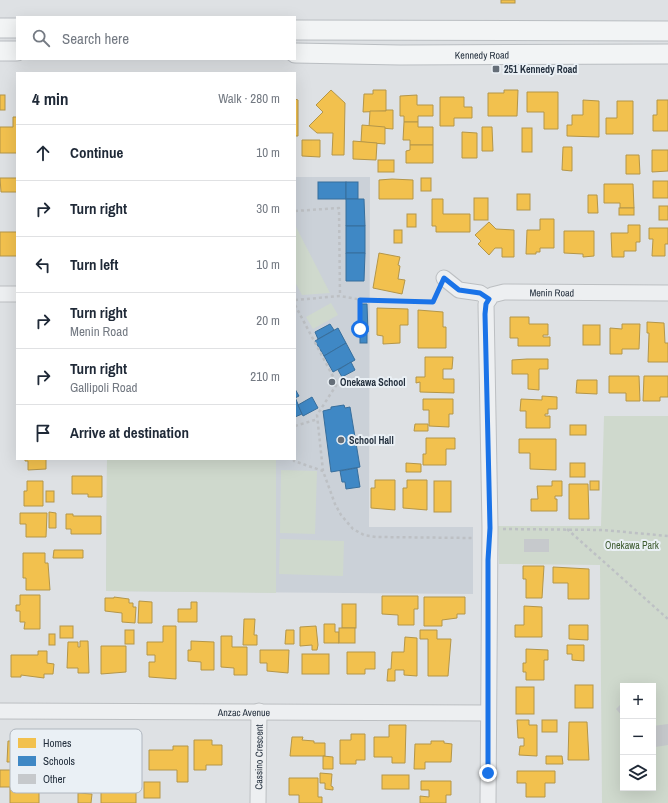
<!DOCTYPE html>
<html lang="en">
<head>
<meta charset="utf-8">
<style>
  body { margin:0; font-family:"Archivo Narrow",sans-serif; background:#f2f2f3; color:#1f2937 }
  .controls { position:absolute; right:12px; bottom:12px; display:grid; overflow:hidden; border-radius:0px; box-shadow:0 4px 16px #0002 }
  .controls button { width:36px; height:36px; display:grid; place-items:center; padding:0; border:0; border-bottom:1px solid #e0e1e3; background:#fff; color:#1f2937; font:20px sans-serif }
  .stop { position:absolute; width:12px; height:12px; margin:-9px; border:3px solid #1a73e8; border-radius:50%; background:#fff }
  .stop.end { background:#1a73e8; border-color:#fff; box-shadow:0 1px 4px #0008 }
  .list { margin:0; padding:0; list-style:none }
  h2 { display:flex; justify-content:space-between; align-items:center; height:52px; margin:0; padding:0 16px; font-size:17px }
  h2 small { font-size:13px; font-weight:400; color:#747a83 }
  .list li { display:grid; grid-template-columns:26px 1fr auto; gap:12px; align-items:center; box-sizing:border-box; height:56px; padding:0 16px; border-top:1px solid #e0e1e3 }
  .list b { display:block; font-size:15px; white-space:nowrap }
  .list p { margin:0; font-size:13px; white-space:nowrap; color:#747a83 }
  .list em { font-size:13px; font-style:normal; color:#747a83 }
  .icon { flex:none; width:22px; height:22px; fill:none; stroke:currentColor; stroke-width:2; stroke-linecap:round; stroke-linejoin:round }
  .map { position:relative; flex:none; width:668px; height:803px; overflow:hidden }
  .search { position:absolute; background:#fff; box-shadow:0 4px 16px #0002; left:16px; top:16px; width:280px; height:44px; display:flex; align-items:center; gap:10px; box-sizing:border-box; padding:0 14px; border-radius:0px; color:#747a83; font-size:15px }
  .panel { position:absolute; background:#fff; box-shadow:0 4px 16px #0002; left:16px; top:72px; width:280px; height:388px; border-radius:0px }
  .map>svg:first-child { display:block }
</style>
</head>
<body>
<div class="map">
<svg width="668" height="803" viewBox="0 0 668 803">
  <rect width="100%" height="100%" fill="#dee1e4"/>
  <path fill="#cbd1d8" d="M 295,177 L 370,177 L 369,527 L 473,527 L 473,594 L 106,591 L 107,459 L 295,459 Z"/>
  <g fill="#cfd9cd" fill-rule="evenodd">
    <path d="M 295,225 L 330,293 L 302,295 L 295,282 Z"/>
    <path d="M 331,303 L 338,315 L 313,329 L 306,317 Z"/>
    <path d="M 604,416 L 668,416 L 668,803 L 602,803 L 600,565 L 499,564 L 498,526 L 601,526 ZM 623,686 L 653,686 L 653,788 L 623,788 Z"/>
    <path d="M 107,459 L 276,459 L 276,593 L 106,591 Z"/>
    <path d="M 281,470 L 317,471 L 315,534 L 280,533 Z"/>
    <path d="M 280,539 L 344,541 L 343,576 L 279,574 Z"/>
  </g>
  <g fill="#f2c14e" stroke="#b49649">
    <rect x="501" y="0" width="14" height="3"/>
    <path d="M 331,90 L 345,103 L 344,155 L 332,155 L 333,133 L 317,133 L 309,126 L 323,112 L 316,105 Z"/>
    <path d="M 373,90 L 386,90 L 386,111 L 363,112 L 364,94 L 373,94 Z"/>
    <path d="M 504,90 L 518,90 L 517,116 L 488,116 L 488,93 L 504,93 Z"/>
    <path d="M 527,92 L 558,92 L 558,129 L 544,129 L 544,112 L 527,112 Z"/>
    <rect x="0" y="95" width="5" height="15"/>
    <path d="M 417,95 L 417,105 L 433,105 L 433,116 L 418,116 L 418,122 L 404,122 L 404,116 L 400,116 L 400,96 Z"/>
    <path d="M 17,96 L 17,153 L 0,153 L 0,127 L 13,127 L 13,117 L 17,117 Z"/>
    <path d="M 440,97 L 464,97 L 464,107 L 472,107 L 472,118 L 454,118 L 454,126 L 440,126 Z"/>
    <path d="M 295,99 L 298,100 L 298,136 L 295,136 Z"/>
    <path d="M 583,100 L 599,101 L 599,137 L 567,136 L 567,125 L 572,125 L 572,115 L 583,115 Z"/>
    <path d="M 657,100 L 668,100 L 668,131 L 653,131 L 653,115 L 657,115 Z"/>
    <path d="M 617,101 L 633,101 L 633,134 L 606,134 L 606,118 L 617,118 Z"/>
    <path d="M 386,110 L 393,110 L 393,129 L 369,127 L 370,111 L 386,111 Z"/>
    <path d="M 404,122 L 418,122 L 418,127 L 433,127 L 433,145 L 410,145 L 410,140 L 403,140 Z"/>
    <path d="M 362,125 L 385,127 L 385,144 L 361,142 Z"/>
    <path d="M 482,127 L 492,127 L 493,151 L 482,151 Z"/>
    <rect x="522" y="128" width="10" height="24"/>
    <path d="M 462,132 L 477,133 L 477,158 L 462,158 Z"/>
    <path d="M 302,140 L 320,140 L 320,157 L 302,156 Z"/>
    <path d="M 353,141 L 377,143 L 376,160 L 353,159 Z"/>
    <path d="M 410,145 L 433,145 L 433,163 L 406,163 L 406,151 L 410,150 Z"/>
    <path d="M 563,147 L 572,147 L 572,171 L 562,170 Z"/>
    <path d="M 652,150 L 668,150 L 668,171 L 652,172 Z"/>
    <path d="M 626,155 L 639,155 L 640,174 L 626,174 Z"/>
    <rect x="378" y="160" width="16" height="12"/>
    <path d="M 0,178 L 17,178 L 17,192 L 1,192 Z"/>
    <rect x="421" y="178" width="10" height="13"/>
    <path d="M 392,179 L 413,180 L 413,199 L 379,199 L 379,180 Z"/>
    <rect x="653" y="181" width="15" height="17"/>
    <path d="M 604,184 L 633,184 L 634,208 L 620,208 L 620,203 L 604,203 Z"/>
    <rect x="517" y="194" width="13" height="16"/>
    <path d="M 588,195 L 597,195 L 598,213 L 588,213 Z"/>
    <rect x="474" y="198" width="14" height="22"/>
    <path d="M 432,199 L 443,199 L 443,214 L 470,214 L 470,232 L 436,232 L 436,226 L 432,226 Z"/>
    <rect x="659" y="206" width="9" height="14"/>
    <rect x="619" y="208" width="15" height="7"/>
    <rect x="407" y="214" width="9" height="13"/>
    <path d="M 540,219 L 554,219 L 554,248 L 540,248 L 540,252 L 536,252 L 536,254 L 526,254 L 527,230 L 540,230 Z"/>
    <path d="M 489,222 L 496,229 L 514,230 L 514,257 L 502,257 L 502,248 L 495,248 L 489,255 L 478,244 L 481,241 L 475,235 Z"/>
    <path d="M 628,225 L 640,225 L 640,242 L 636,242 L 636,251 L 624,251 L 624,257 L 612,257 L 611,233 L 628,233 Z"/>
    <path d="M 649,228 L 668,228 L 668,244 L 665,244 L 665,256 L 652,256 L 653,239 L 649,239 Z"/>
    <rect x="394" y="230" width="8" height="13"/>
    <path d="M 564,231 L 594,231 L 594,256 L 583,257 L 583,254 L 564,253 Z"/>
    <rect x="0" y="232" width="17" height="24"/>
    <path d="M 379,253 L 400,257 L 398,265 L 400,266 L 398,279 L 405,280 L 402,294 L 373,288 Z"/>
    <path d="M 377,308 L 408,309 L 408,325 L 400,325 L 400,343 L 383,344 L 383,336 L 377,335 Z"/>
    <path d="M 418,310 L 443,312 L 443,327 L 446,327 L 446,348 L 418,348 Z"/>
    <path d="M 510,317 L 529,317 L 529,324 L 548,324 L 548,335 L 543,335 L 543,337 L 550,337 L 550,346 L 518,346 L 518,338 L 510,338 Z"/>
    <path d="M 647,322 L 664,323 L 665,343 L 668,343 L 668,362 L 648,362 L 649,333 L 647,333 Z"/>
    <path d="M 622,324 L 640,324 L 639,349 L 622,349 L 622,354 L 610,354 L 610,328 L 622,329 Z"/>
    <rect x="583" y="325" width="17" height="20"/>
    <path d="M 425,357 L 453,357 L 452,369 L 443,369 L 443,379 L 454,379 L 454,393 L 420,392 L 420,382 L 416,383 L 416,377 L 425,377 Z"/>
    <path d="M 527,359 L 548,359 L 548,369 L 539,369 L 539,390 L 528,389 L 528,374 L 512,374 L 512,360 Z"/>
    <path d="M 609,376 L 639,376 L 640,401 L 626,401 L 626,393 L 609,393 Z"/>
    <path d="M 644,376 L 668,376 L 668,397 L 660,397 L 660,401 L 643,401 Z"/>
    <path d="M 577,380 L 597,380 L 597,394 L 576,393 Z"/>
    <path d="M 542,396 L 557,397 L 557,409 L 548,409 L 548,414 L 545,414 L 545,416 L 550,416 L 550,428 L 526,428 L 526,411 L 520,411 L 521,399 L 542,400 Z"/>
    <path d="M 423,399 L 453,399 L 453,414 L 449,414 L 449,427 L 429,426 L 429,410 L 423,410 Z"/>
    <path d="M 415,424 L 428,424 L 428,431 L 414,431 Z"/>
    <rect x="570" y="425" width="16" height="10"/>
    <path d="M 426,438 L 455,438 L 455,449 L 446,449 L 446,465 L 423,465 L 423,454 L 426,454 Z"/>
    <path d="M 519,439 L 556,439 L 556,470 L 530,469 L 530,453 L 519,453 Z"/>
    <path d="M 25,459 L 46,459 L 46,469 L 28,470 L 28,461 L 25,461 Z"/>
    <path d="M 406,463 L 421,464 L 421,472 L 406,472 Z"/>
    <rect x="570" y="463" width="15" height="14"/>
    <path d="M 72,476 L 102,476 L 102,497 L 88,497 L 88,494 L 72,494 Z"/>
    <path d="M 375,480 L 395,480 L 395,510 L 371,508 L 371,488 L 375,488 Z"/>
    <path d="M 407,480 L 427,480 L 427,510 L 403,508 L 403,488 L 407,488 Z"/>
    <path d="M 27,481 L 43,481 L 43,506 L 24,506 L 24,491 L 27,491 Z"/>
    <rect x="434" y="481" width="17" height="31"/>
    <path d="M 552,481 L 562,481 L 562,496 L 555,496 L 555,499 L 557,499 L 557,511 L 531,511 L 531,499 L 538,499 L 537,486 L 552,486 Z"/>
    <rect x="590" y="481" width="9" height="9"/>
    <path d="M 569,484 L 588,484 L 589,519 L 569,519 Z"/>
    <rect x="46" y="491" width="8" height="11"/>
    <path d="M 49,512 L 56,513 L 56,528 L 49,528 Z"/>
    <path d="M 20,513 L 47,513 L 46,537 L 26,537 L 26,524 L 20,524 Z"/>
    <path d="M 66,514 L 73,514 L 73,516 L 101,516 L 101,534 L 71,534 L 71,529 L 66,529 Z"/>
    <path d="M 54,550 L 83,550 L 83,558 L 53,558 Z"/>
    <path d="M 23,553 L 45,553 L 45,563 L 48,563 L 50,590 L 26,590 L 26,578 L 23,578 Z"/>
    <path d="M 523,566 L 544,566 L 542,598 L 526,598 L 526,579 L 523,579 Z"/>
    <path d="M 553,567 L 589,569 L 589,599 L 568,599 L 568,583 L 553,583 Z"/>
    <path d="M 20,595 L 40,595 L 40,629 L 24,629 L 25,622 L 20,622 L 20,611 L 16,611 L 16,605 L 20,605 Z"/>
    <path d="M 382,596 L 418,596 L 418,609 L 414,609 L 414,625 L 398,625 L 398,615 L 382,614 Z"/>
    <path d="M 114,597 L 129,599 L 129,603 L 133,603 L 133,607 L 136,607 L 135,623 L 122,622 L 122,613 L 105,611 L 105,598 L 114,598 Z"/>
    <path d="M 424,597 L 465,597 L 465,614 L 457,614 L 457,618 L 442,620 L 442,626 L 424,626 Z"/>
    <path d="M 139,601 L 152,602 L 152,623 L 138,623 Z"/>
    <path d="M 191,602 L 197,602 L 197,622 L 178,622 L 178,609 L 191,609 Z"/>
    <rect x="342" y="604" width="14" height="24"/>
    <path d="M 524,606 L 542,607 L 542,637 L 515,637 L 515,625 L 524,625 Z"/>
    <path d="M 244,619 L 255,619 L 254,635 L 257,635 L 257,645 L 243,645 Z"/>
    <path d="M 324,624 L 335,624 L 335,632 L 339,632 L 339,643 L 324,643 Z"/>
    <path d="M 569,625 L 588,625 L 588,640 L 569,639 Z"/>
    <rect x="60" y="626" width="13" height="12"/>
    <path d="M 163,626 L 176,626 L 176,679 L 149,677 L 149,662 L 155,662 L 155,655 L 147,655 L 147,642 L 163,642 Z"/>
    <path d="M 316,626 L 318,645 L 317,650 L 312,650 L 312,645 L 300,646 L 300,627 Z"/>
    <rect x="339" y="628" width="16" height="15"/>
    <rect x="125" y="630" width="9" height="14"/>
    <path d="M 286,630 L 294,630 L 294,644 L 285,644 Z"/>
    <path d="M 420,630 L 437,630 L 437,639 L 451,639 L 448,676 L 428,676 L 428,639 L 420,639 Z"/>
    <rect x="49" y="634" width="6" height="11"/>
    <path d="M 221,636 L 232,636 L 232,647 L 247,647 L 247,675 L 234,675 L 234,668 L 221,667 Z"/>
    <path d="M 405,637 L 417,638 L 417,676 L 404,675 L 404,670 L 395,670 L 395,681 L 387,681 L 388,669 L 391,669 L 392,652 L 404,652 Z"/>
    <path d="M 80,641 L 88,641 L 89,673 L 78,673 L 78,668 L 67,668 L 68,642 L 78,642 L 78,647 L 80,647 Z"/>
    <path d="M 191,641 L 214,642 L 214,670 L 201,670 L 201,662 L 188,661 L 188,650 L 191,650 Z"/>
    <path d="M 567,645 L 584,645 L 584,661 L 572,660 L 572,654 L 567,654 Z"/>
    <path d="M 101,646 L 126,646 L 126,672 L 101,674 Z"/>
    <path d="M 526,649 L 548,650 L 548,660 L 544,660 L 544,680 L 526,680 L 526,672 L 523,672 L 523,663 L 526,663 Z"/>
    <path d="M 260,650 L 289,650 L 288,673 L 267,671 L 267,663 L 260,663 Z"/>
    <path d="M 38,651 L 47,651 L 47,663 L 54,664 L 53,674 L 44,674 L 44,678 L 21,675 L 21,677 L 11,677 L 11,655 L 38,655 Z"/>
    <path d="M 347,652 L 375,652 L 375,669 L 365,669 L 365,674 L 347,674 Z"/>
    <rect x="302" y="654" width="27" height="20"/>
    <rect x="575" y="685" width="18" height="23"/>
    <rect x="516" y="687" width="18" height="27"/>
    <path d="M 517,720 L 529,720 L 529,725 L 537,725 L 537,756 L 519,755 L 520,746 L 524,746 L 524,738 L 518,738 Z"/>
    <rect x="542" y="720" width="15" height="12"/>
    <path d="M 569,722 L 587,722 L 589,760 L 568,760 Z"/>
    <path d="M 389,725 L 406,725 L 405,763 L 392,763 L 392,757 L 374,757 L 374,737 L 389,737 Z"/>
    <path d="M 351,734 L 365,734 L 365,760 L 356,760 L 356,764 L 340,764 L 340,740 L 351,740 Z"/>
    <path d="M 292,737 L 303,737 L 302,740 L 314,741 L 314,743 L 325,743 L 325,756 L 290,756 Z"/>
    <path d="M 21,739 L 32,740 L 32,744 L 39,744 L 39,762 L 7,762 L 8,741 L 19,741 L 19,744 L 21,744 Z"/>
    <path d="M 194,740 L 212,740 L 212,745 L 222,745 L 222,765 L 206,765 L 206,770 L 194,770 Z"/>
    <path d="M 431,741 L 444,741 L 444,743 L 452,744 L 451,762 L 425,762 L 425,769 L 414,769 L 415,744 L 431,744 Z"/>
    <path d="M 173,746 L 188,746 L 188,782 L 177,782 L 177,770 L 149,770 L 149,750 L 173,750 Z"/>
    <path d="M 323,756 L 333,757 L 333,769 L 323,769 Z"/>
    <path d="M 546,756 L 562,756 L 563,764 L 546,764 Z"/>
    <rect x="0" y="770" width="13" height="17"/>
    <path d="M 517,771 L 555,771 L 555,783 L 545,783 L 545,797 L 526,797 L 526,783 L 517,783 Z"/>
    <path d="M 320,773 L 332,774 L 331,786 L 333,787 L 333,790 L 325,789 L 325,783 L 320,783 Z"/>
    <rect x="382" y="775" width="27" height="14"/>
    <path d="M 289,778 L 318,778 L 318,797 L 322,797 L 322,803 L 299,803 L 299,795 L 289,795 Z"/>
    <path d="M 101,779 L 124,779 L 123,787 L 136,787 L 136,803 L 101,803 Z"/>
    <path d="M 421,781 L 451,781 L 451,795 L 446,795 L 446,803 L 420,803 L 420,796 L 429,797 L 429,790 L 421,790 Z"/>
    <rect x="144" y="782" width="16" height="16"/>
    <rect x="10" y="787" width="29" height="16"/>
    <path d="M 78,793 L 92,794 L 91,803 L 78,803 Z"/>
  </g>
  <g fill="#3f88c5" stroke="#376e9c">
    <rect x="318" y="182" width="28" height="17"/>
    <rect x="346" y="182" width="12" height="17"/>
    <path d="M 346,199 L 364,199 L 365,226 L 346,226 Z"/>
    <rect x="346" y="226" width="19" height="27"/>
    <path d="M 346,253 L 365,253 L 364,281 L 346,281 Z"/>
    <path d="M 361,304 L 367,304 L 368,332 L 361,332 Z"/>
    <path d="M 330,324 L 334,330 L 318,339 L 315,332 Z"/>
    <path d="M 338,328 L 346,343 L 324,356 L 315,341 Z"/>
    <rect x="360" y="332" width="7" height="11"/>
    <path d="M 346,343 L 355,360 L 333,372 L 324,356 Z"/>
    <path d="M 351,362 L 355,370 L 342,377 L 338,370 Z"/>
    <path d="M 295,389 L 299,396 L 295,398 Z"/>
    <path d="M 295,397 L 302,414 L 295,417 Z"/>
    <path d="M 312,397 L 318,408 L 303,416 L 298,405 Z"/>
    <path d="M 344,405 L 345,408 L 350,407 L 360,467 L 331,472 L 323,411 L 331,409 L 331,407 Z"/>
    <path d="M 357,468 L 360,487 L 346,489 L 345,482 L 342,482 L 340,471 Z"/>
  </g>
  <g fill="#c6c9cc">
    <rect x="524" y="539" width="25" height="13"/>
    <path d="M 623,702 L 623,717 L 616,709 Z"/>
    <path d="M 668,724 L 668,745 L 655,747 L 653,726 Z"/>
  </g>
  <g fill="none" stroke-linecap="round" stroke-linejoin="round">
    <defs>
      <g id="minor">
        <path d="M 444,278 L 459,290 L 480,293 L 489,299"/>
        <path d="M 0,294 L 17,294"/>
        <path id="s1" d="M 0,711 L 488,713"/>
        <path id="s2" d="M 258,803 L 259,711"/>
        <path id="s3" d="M 488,803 L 490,528 L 486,304 L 492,295 L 504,292 L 668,293"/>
      </g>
      <g id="major">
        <path d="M 0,28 L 17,28"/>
        <path d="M 295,30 L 668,31"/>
        <path d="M 0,51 L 17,51"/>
        <path id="s4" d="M 295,53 L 400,55 L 668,54"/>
      </g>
    </defs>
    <use href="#minor" stroke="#bcbfc2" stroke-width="17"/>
    <use href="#major" stroke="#babec2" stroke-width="21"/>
    <g stroke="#bdc0c4" stroke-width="2.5" stroke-dasharray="3 3" stroke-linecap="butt">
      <path d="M 295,211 L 339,208 L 340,296"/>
      <path d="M 295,300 L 340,296 L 368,301 L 433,302 L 438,290"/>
      <path d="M 295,305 L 337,384 L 317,415 L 323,471 L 335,504 L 341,515 L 353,529 L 364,535 L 376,537 L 473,538"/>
      <path d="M 360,329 L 360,300"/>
      <path d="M 295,426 L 318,419"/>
      <path d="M 294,459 L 294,461 L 323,471"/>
      <path d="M 503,529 L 603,530 L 668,536"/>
      <path d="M 567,529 L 668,619"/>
    </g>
    <use href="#minor" stroke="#edeff1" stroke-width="15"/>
    <use href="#major" stroke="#f2f4f5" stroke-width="19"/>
  </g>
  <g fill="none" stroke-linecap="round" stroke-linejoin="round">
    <path stroke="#1a73e8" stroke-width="5" d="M 360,329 L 360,300 L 433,302 L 444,278 L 459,290 L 480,293 L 489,299 L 486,304 L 485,314 L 490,528 L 488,560 L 488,773"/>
  </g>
  <g fill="#656e78" stroke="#eaf0f5" stroke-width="1.5">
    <rect x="492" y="65" width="8" height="8" rx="2"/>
    <circle cx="332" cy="382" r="4"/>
    <circle cx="341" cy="440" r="4"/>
  </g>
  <g text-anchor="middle" stroke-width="4" stroke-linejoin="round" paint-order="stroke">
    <g font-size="10" fill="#24303e" stroke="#eaf0f5">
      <text dy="4" stroke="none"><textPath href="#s4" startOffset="187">Kennedy Road</textPath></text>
      <text dy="4" stroke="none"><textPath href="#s3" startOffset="570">Menin Road</textPath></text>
      <text dy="4" stroke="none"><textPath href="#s1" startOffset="244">Anzac Avenue</textPath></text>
      <text dy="4" stroke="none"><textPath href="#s2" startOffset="46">Cassino Crescent</textPath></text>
    </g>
    <g font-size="10" font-weight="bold" fill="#24303e" stroke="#eaf0f5" text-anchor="start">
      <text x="504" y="73">251 Kennedy Road</text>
      <text x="340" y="386">Onekawa School</text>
      <text x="349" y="444">School Hall</text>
    </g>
    <g font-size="10" fill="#3d5b30" stroke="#eaf0f5">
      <text x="632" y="549">Onekawa Park</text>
    </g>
  </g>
  <rect x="10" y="729" width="132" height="64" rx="6" fill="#eaf0f5" stroke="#afb6be" stroke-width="1"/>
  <rect x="18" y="738" width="18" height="10" fill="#f2c14e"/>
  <rect x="18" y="756" width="18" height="10" fill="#3f88c5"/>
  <rect x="18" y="774" width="18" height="10" fill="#c6c9cc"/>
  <g font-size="11" fill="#24303e">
    <text x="43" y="747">Homes</text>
    <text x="43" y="765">Schools</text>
    <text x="43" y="783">Other</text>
  </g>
</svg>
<div class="controls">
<button>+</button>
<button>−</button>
<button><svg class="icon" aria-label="layers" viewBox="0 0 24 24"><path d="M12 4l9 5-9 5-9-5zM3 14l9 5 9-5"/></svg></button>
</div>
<div class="stop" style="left:360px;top:329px"></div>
<div class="stop end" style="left:488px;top:773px"></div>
<div class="search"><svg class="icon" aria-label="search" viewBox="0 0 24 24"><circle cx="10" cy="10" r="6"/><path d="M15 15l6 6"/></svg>Search here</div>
<section class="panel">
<h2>4 min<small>Walk · 280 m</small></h2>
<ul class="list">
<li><svg class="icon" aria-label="ahead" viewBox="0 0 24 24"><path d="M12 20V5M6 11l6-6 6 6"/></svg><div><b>Continue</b></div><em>10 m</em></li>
<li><svg class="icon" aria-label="right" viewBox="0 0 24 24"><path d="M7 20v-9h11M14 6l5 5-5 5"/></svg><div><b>Turn right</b></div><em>30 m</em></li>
<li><svg class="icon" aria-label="left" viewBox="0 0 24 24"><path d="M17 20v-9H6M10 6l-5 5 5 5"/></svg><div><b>Turn left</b></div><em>10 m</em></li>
<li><svg class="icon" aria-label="right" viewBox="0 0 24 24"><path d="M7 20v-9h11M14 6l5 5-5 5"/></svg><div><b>Turn right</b><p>Menin Road</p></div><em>20 m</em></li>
<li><svg class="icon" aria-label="right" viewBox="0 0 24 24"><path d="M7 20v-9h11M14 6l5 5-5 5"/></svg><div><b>Turn right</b><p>Gallipoli Road</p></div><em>210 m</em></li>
<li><svg class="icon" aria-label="arrive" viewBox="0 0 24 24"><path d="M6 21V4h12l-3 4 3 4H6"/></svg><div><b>Arrive at destination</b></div></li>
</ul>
</section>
</div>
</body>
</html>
